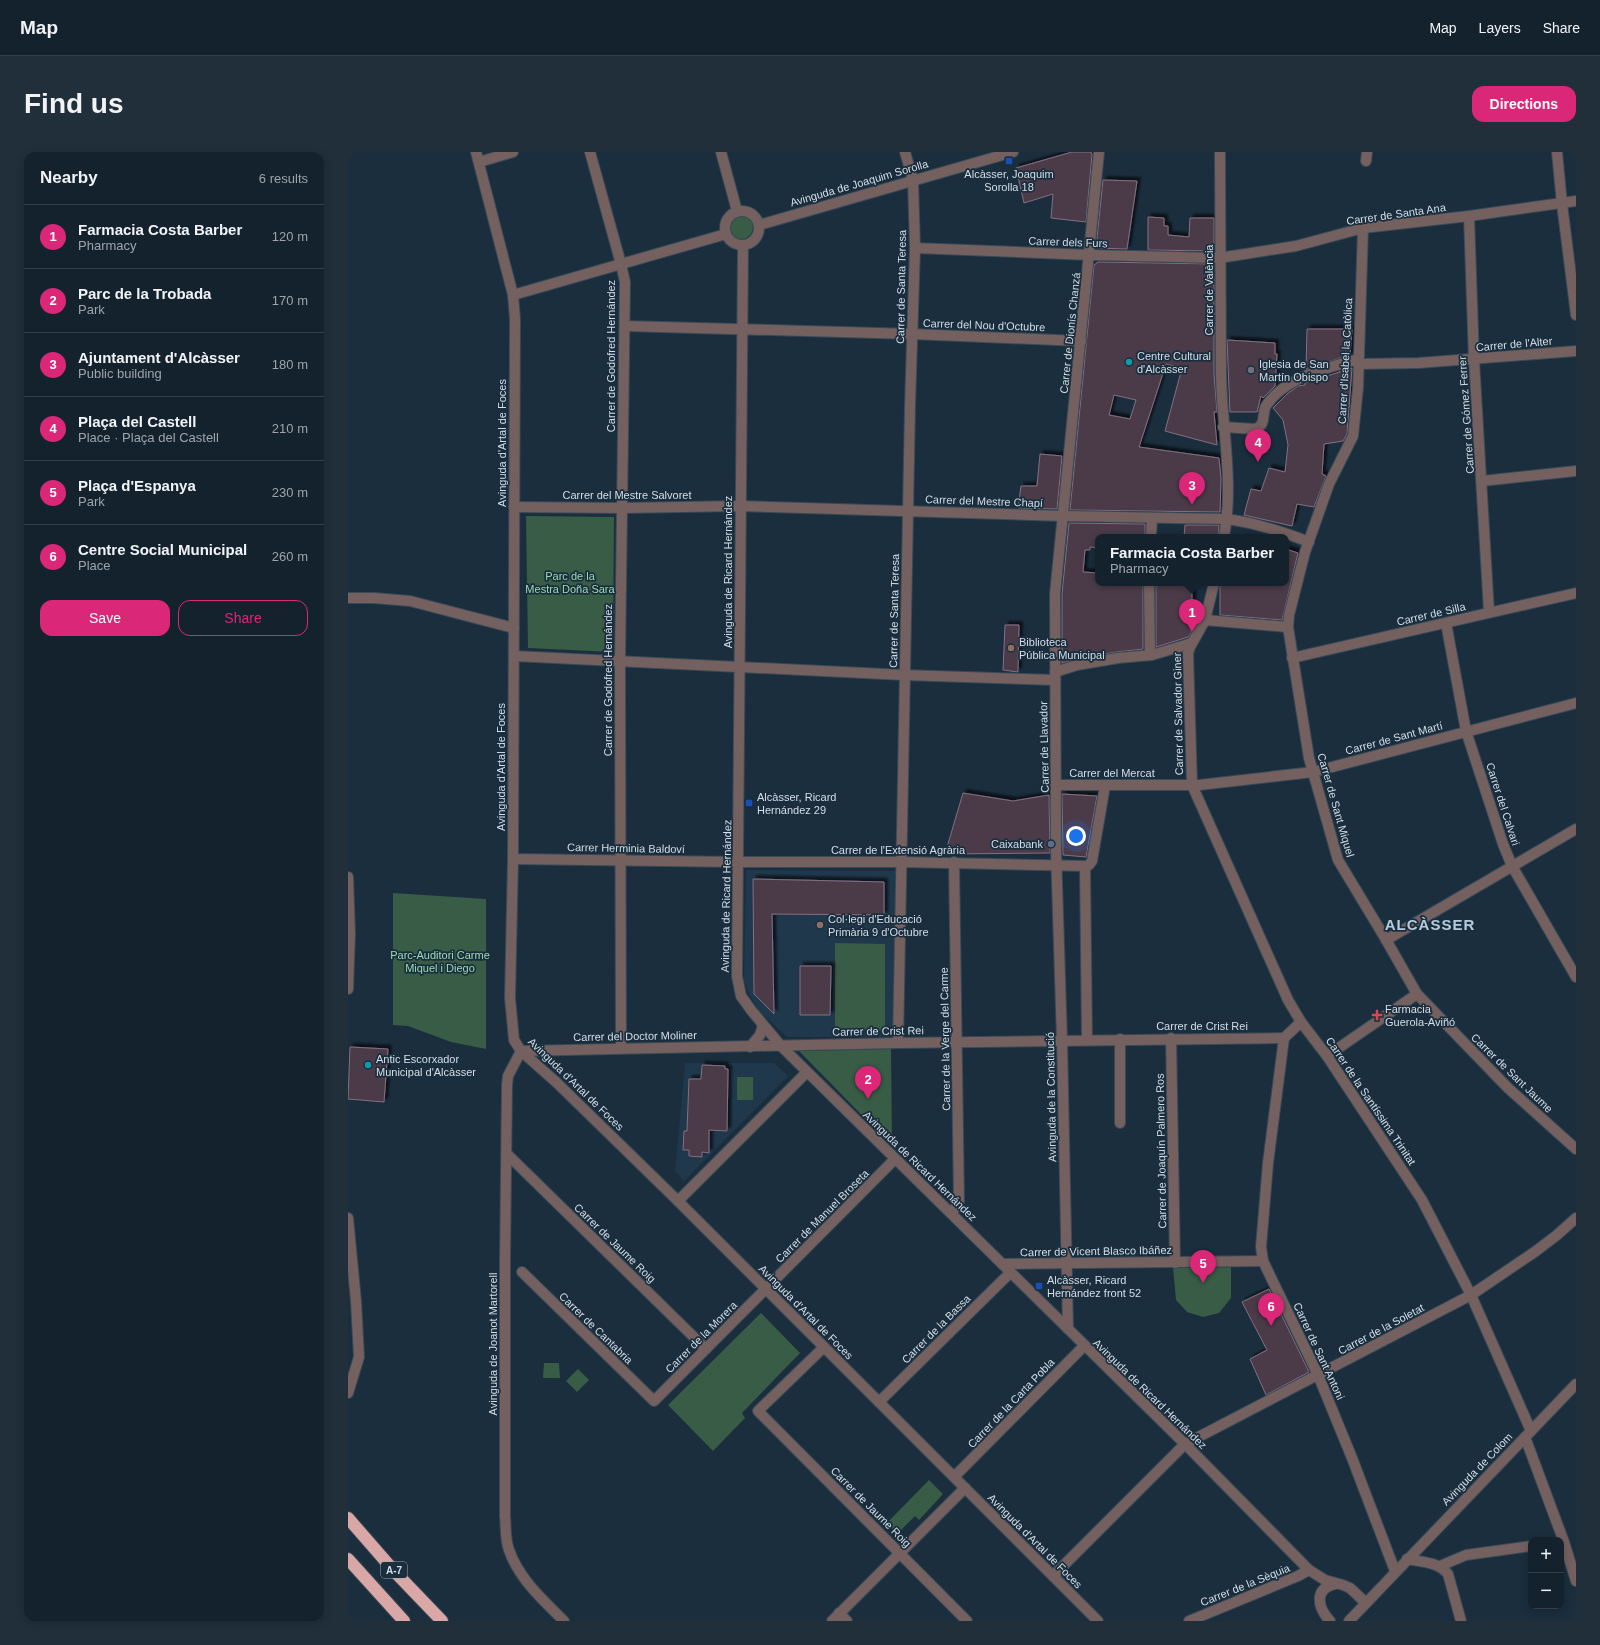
<!DOCTYPE html>
<html lang="en">
<head>
<meta charset="utf-8">
<style>
  body { margin:0; font-family:Arial,sans-serif; background:#212f3a; color:#f1f3f6 }
  .controls { position:absolute; right:12px; bottom:12px; display:grid; overflow:hidden; border-radius:8px; box-shadow:0 2px 10px #0003 }
  .controls button { width:36px; height:36px; display:grid; place-items:center; padding:0; border:0; border-bottom:1px solid #333f4a; background:#14222e; color:#f1f3f6; font:20px sans-serif }
  .you { position:absolute; left:728px; top:684px; width:14px; height:14px; margin:-10px; border:3px solid #fff; border-radius:50%; background:#1a73e8; box-shadow:0 0 0 6px #1a73e833 }
  .badge { display:grid; place-items:center; width:26px; height:26px; border-radius:50%; background:#db2777; color:#fff; font-size:13px; font-weight:700 }
  .pin { position:absolute; translate:-50% -33px; filter:drop-shadow(0 1px 2px #0008) }
  .pin::after { content:''; position:absolute; top:21px; width:14px; height:12px; background:inherit; clip-path:polygon(0 0,100% 0,50% 100%) }
  .popup { position:absolute; left:747px; top:382px; width:194px; height:52px; box-sizing:border-box; display:grid; place-content:center; border-radius:8px; background:#14222e; filter:drop-shadow(0 1px 3px #0005); font-size:13px; white-space:nowrap; color:#9da4aa }
  .popup b { font-size:15px; color:#f1f3f6 }
  .popup::after { content:''; position:absolute; left:50%; top:100%; margin-left:-8px; border:8px solid transparent; border-top-color:#14222e }
  .list { margin:0; padding:0; list-style:none }
  h2 { display:flex; justify-content:space-between; align-items:center; height:52px; margin:0; padding:0 16px; font-size:17px }
  h2 small { font-size:13px; font-weight:400; color:#9da4aa }
  .list li { display:grid; grid-template-columns:26px 1fr auto; gap:12px; align-items:center; box-sizing:border-box; height:64px; padding:0 16px; border-top:1px solid #333f4a }
  .list b { display:block; font-size:15px; white-space:nowrap }
  .list p { margin:0; font-size:13px; white-space:nowrap; color:#9da4aa }
  .list em { font-size:13px; font-style:normal; color:#9da4aa }
  .actions { display:flex; gap:8px; padding:12px 16px }
  .actions a { flex:1; padding:9px 0; border:1px solid #db2777; border-radius:12px; text-align:center; font-size:14px; color:#db2777 }
  .actions .main { background:#db2777; color:#fff }
  .map { position:relative; flex:none; width:1228px; height:1469px; overflow:hidden; border-radius:12px }
  header { display:flex; align-items:center; gap:24px; box-sizing:border-box; height:56px; padding:0 20px; background:#14222e; border-bottom:1px solid #333f4a }
  header strong { font-size:19px }
  nav { display:flex; gap:22px; margin-inline-start:auto; font-size:14px }
  .intro { display:flex; align-items:center; justify-content:space-between; box-sizing:border-box; height:96px; padding:0 24px }
  h1 { margin:0; font-size:28px }
  .button { padding:10px 18px; border-radius:12px; background:#db2777; color:#fff; font-size:14px; font-weight:700 }
  main { display:flex; gap:24px; padding:0 24px }
  aside { flex:1; background:#14222e; border-radius:12px; box-shadow:0 2px 10px #0003 }
  .map>svg:first-child { display:block }
</style>
</head>
<body>
<header>
<strong>Map</strong>
<nav><a>Map</a><a>Layers</a><a>Share</a></nav>
</header>
<div class="intro"><h1>Find us</h1><a class="button">Directions</a></div>
<main>
<aside>
<h2>Nearby<small>6 results</small></h2>
<ul class="list">
<li><span class="badge">1</span><div><b>Farmacia Costa Barber</b><p>Pharmacy</p></div><em>120 m</em></li>
<li><span class="badge">2</span><div><b>Parc de la Trobada</b><p>Park</p></div><em>170 m</em></li>
<li><span class="badge">3</span><div><b>Ajuntament d'Alcàsser</b><p>Public building</p></div><em>180 m</em></li>
<li><span class="badge">4</span><div><b>Plaça del Castell</b><p>Place · Plaça del Castell</p></div><em>210 m</em></li>
<li><span class="badge">5</span><div><b>Plaça d'Espanya</b><p>Park</p></div><em>230 m</em></li>
<li><span class="badge">6</span><div><b>Centre Social Municipal</b><p>Place</p></div><em>260 m</em></li>
</ul>
<div class="actions"><a class="main">Save</a><a>Share</a></div>
</aside>
<div class="map">
<svg width="1228" height="1469" viewBox="0 0 1228 1469">
  <defs>
    <filter id="shadow"><feDropShadow dx="3.5" dy="-3.5" stdDeviation="1" flood-color="#0009"/></filter>
  </defs>
  <rect width="100%" height="100%" fill="#1b2e3d"/>
  <g fill="#1f384b">
    <path d="M 398,718 L 547,719 L 545,885 L 439,885 L 411,859 L 401,842 L 396,828 Z"/>
    <path d="M 337,911 L 426,911 L 440,924 L 336,1029 L 327,1019 Z"/>
  </g>
  <g fill="#385c46">
    <circle cx="393" cy="75" r="12"/>
    <path d="M 178,364 L 266,365 L 265,500 L 180,496 Z"/>
    <path d="M 45,741 L 138,747 L 138,897 L 103,890 L 60,874 L 45,873 Z"/>
    <path d="M 487,791 L 537,792 L 537,879 L 487,878 Z"/>
    <path d="M 543,897 L 544,994 L 451,899 Z"/>
    <rect x="389" y="925" width="16" height="23"/>
    <path d="M 883,1115 L 883,1146 L 871,1161 L 855,1165 L 839,1160 L 828,1148 L 825,1116 Z"/>
    <path d="M 413,1161 L 452,1201 L 394,1261 L 397,1266 L 365,1299 L 320,1253 Z"/>
    <path d="M 196,1211 L 211,1211 L 212,1226 L 195,1226 Z"/>
    <path d="M 230,1217 L 241,1228 L 229,1240 L 218,1229 Z"/>
    <path d="M 581,1328 L 595,1342 L 571,1368 L 567,1364 L 549,1382 L 539,1371 Z"/>
  </g>
  <g fill="#4c3a4a" stroke="#836f82" fill-rule="evenodd" filter="url(#shadow)">
    <path d="M 724,0 L 743,0 L 744,2 L 738,70 L 703,66 L 705,42 L 676,51 L 668,16 Z"/>
    <path d="M 755,28 L 789,29 L 779,97 L 748,96 Z"/>
    <path d="M 800,65 L 816,66 L 816,74 L 820,74 L 820,83 L 841,85 L 842,66 L 866,66 L 866,99 L 800,98 Z"/>
    <path d="M 750,110 L 866,112 L 866,222 L 869,260 L 866,260 L 869,293 L 817,279 L 834,216 L 818,212 L 791,295 L 871,306 L 873,327 L 872,360 L 722,358 L 746,113 ZM 766,243 L 788,248 L 782,267 L 761,263 Z"/>
    <path d="M 959,177 L 1004,177 L 1002,203 L 958,217 Z"/>
    <path d="M 879,188 L 927,191 L 927,202 L 929,202 L 927,234 L 915,246 L 913,244 L 909,260 L 882,260 Z"/>
    <path d="M 1004,216 L 999,282 L 995,289 L 976,292 L 974,322 L 978,324 L 966,355 L 949,352 L 944,374 L 896,363 L 903,337 L 913,339 L 921,316 L 937,320 L 940,293 L 935,268 L 925,256 L 939,242 L 950,234 L 957,233 L 957,231 Z"/>
    <path d="M 692,302 L 714,304 L 709,357 L 670,356 L 673,334 L 689,334 Z"/>
    <path d="M 721,371 L 797,372 L 797,385 L 750,385 L 750,396 L 742,395 L 742,398 L 737,398 L 735,420 L 750,421 L 750,431 L 795,431 L 795,497 L 769,500 L 728,507 L 714,511 L 714,442 Z"/>
    <path d="M 837,373 L 871,373 L 870,385 L 836,385 Z"/>
    <path d="M 938,397 L 950,401 L 934,468 L 872,463 L 872,431 L 938,431 Z"/>
    <path d="M 808,431 L 843,431 L 844,444 L 843,481 L 840,485 L 808,495 Z"/>
    <path d="M 657,473 L 671,473 L 670,520 L 655,518 Z"/>
    <path d="M 615,641 L 665,649 L 701,643 L 702,701 L 597,702 Z"/>
    <path d="M 714,642 L 749,644 L 738,705 L 715,703 Z"/>
    <path d="M 405,727 L 536,730 L 536,763 L 424,762 L 426,862 L 406,842 Z"/>
    <path d="M 452,814 L 483,814 L 482,863 L 452,863 Z"/>
    <path d="M 2,895 L 40,897 L 36,950 L 0,947 Z"/>
    <path d="M 354,913 L 377,914 L 377,917 L 380,917 L 379,979 L 361,978 L 361,1001 L 354,1000 L 354,1005 L 341,1004 L 341,998 L 335,998 L 336,979 L 339,979 L 341,927 L 353,927 Z"/>
    <path d="M 921,1137 L 961,1220 L 918,1243 L 902,1207 L 919,1198 L 894,1150 Z"/>
  </g>
  <g fill="none" stroke-linecap="round" stroke-linejoin="round">
    <defs>
      <g id="minor">
        <path d="M 128,0 L 165,143 L 167,167 L 165,707 L 162,846 L 166,888 L 173,899 L 208,930 L 330,1049 L 750,1469"/>
        <path d="M 242,0 L 273,112 L 277,130 L 272,509 L 273,896"/>
        <path d="M 373,0 L 389,59"/>
        <path d="M 872,0 L 873,222 C 874,276 886,331 876,385"/>
        <path d="M 1209,0 L 1214,52 L 1228,163"/>
        <path d="M 1018,9 L 1019,0"/>
        <path d="M 131,10 L 165,0"/>
        <circle cx="394" cy="76" r="17"/>
        <path d="M 1121,64 L 1126,208 L 1141,460"/>
        <path d="M 411,73 L 665,0"/>
        <path d="M 1015,76 L 1010,236 L 1005,284 L 981,332 L 957,400 L 941,463 L 940,475 L 961,606 L 990,708 L 1037,786 L 1069,842 L 1160,936 L 1228,997"/>
        <path d="M 395,93 L 389,824 L 393,844 L 403,858 L 433,894 L 837,1292 L 961,1418 L 977,1428 L 995,1433 L 1002,1436 L 1018,1451"/>
        <path d="M 567,96 L 742,103 L 871,106 L 948,94 L 1015,76 L 1121,64 L 1228,49"/>
        <path d="M 165,143 L 378,82"/>
        <path d="M 277,174 L 564,182 L 733,189"/>
        <path d="M 1010,212 L 1070,211 L 1228,199"/>
        <path d="M 875,275 L 907,277 C 918,273 914,265 917,256 C 918,252 923,248 926,244 C 948,222 981,216 1010,207"/>
        <path d="M 1134,329 L 1228,319"/>
        <path d="M 166,355 L 274,356 L 392,354 L 715,364 L 878,367 C 906,370 935,380 961,390"/>
        <path d="M 803,385 L 804,366"/>
        <path d="M 801,431 L 802,503"/>
        <path d="M 866,431 L 857,468 L 842,495 L 840,501 L 844,633 L 940,848 L 953,870 L 979,904 L 1074,1048 L 1123,1143 L 1183,1279"/>
        <path d="M 0,446 L 26,446 L 62,449 L 166,476"/>
        <path d="M 857,468 L 940,475"/>
        <path d="M 1098,471 L 1118,579 L 1155,692 L 1164,714 L 1228,825"/>
        <path d="M 166,504 L 556,523 L 707,528"/>
        <path d="M 944,506 L 1228,441"/>
        <path d="M 707,520 L 729,513 L 770,506 L 804,503 L 844,491"/>
        <path d="M 709,633 L 851,633 L 965,620 L 1228,551"/>
        <path d="M 165,707 L 390,710 L 553,710 L 737,714 L 741,713 L 744,709 L 757,634"/>
        <path d="M 737,714 L 739,888"/>
        <path d="M 0,725 L 2,782 L 0,837"/>
        <path d="M 1038,788 L 1228,677"/>
        <path d="M 953,870 L 936,886 L 920,1011 L 913,1095 L 915,1109 L 970,1223 L 1004,1306 L 1047,1419"/>
        <path d="M 823,886 L 827,1111"/>
        <path d="M 772,887 L 772,971"/>
        <path d="M 550,891 L 562,254 L 567,96 L 565,28 L 557,0"/>
        <path d="M 402,895 L 412,883 L 415,873"/>
        <path d="M 173,899 L 550,891 L 936,886"/>
        <path d="M 173,899 L 160,924 L 159,933 L 157,1109 L 157,1364 C 158,1374 157,1388 161,1398 C 171,1427 195,1448 216,1469"/>
        <path d="M 979,904 L 1069,842"/>
        <path d="M 159,1002 L 358,1197"/>
        <path d="M 330,1049 L 459,920"/>
        <path d="M 604,1061 L 611,1049 L 606,710"/>
        <path d="M 0,1066 L 8,1149 L 11,1205 L 0,1241"/>
        <path d="M 654,1112 L 915,1109"/>
        <path d="M 174,1120 L 306,1249 L 547,1007"/>
        <path d="M 720,1177 L 714,888 L 708,699 L 707,442 L 751,0"/>
        <path d="M 476,1195 L 410,1259 L 619,1469"/>
        <path d="M 531,1250 L 662,1121"/>
        <path d="M 1177,1285 L 1216,1390 L 1228,1429"/>
        <path d="M 607,1324 L 736,1194"/>
        <path d="M 1059,1407 C 1073,1410 1091,1410 1100,1422 L 1113,1469"/>
        <path d="M 1092,1414 L 1118,1403 L 1183,1394"/>
        <path d="M 705,1424 L 837,1292 L 1123,1143 L 1188,1099 L 1209,1083 L 1228,1066"/>
        <path d="M 491,1461 L 499,1469"/>
        <path d="M 484,1469 L 617,1336"/>
        <path d="M 841,1469 L 950,1424 L 961,1418"/>
        <path d="M 982,1469 C 970,1456 965,1437 987,1432"/>
        <path d="M 1001,1469 L 1228,1232"/>
      </g>
      <g id="highway">
        <path d="M 0,1366 L 47,1420 L 94,1469"/>
        <path d="M 0,1407 L 56,1469"/>
      </g>
    </defs>
    <use href="#minor" stroke="#384a58" stroke-width="12"/>
    <use href="#highway" stroke="#384a58" stroke-width="14"/>
    <use href="#minor" stroke="#756060" stroke-width="10"/>
    <use href="#highway" stroke="#daa7a7" stroke-width="12"/>
  </g>
  <g fill="#1a4fb4" stroke="#1b2e3d" stroke-width="1.5">
    <rect x="657" y="5" width="8" height="8" rx="2"/>
    <rect x="397" y="647" width="8" height="8" rx="2"/>
    <rect x="687" y="1130" width="8" height="8" rx="2"/>
  </g>
  <g fill="#0f9aa8" stroke="#1b2e3d" stroke-width="1.5">
    <circle cx="781" cy="210" r="4"/>
    <circle cx="20" cy="913" r="4"/>
  </g>
  <circle fill="#6b7280" stroke="#1b2e3d" stroke-width="1.5" cx="903" cy="218" r="4"/>
  <g fill="#8d6e63" stroke="#1b2e3d" stroke-width="1.5">
    <circle cx="663" cy="496" r="4"/>
    <circle cx="472" cy="773" r="4"/>
  </g>
  <circle fill="#5c6f8a" stroke="#1b2e3d" stroke-width="1.5" cx="703" cy="692" r="4"/>
  <path fill="#e0444e" stroke="#1b2e3d" stroke-width="1.5" d="M1027 857h4v4h4v4h-4v4h-4v-4h-4v-4h4z"/>
  <g text-anchor="middle" stroke-width="3.5" stroke-linejoin="round" paint-order="stroke">
    <rect fill="#1b2e3d" stroke="#9ba9b5" stroke-width="1" x="33" y="1410" width="26" height="16" rx="3"/>
    <g font-size="10" font-weight="bold" fill="#d2dee8">
      <text x="46" y="1422">A-7</text>
    </g>
    <g font-size="11" fill="#d2dee8" stroke="#1b2e3d" text-anchor="start">
      <text x="661" y="26" text-anchor="middle">Alcàsser, Joaquim<tspan x="661" dy="13">Sorolla 18</tspan></text>
      <text x="789" y="208">Centre Cultural<tspan x="789" dy="13">d'Alcàsser</tspan></text>
      <text x="911" y="216">Iglesia de San<tspan x="911" dy="13">Martín Obispo</tspan></text>
      <text x="671" y="494">Biblioteca<tspan x="671" dy="13">Pública Municipal</tspan></text>
      <text x="409" y="649">Alcàsser, Ricard<tspan x="409" dy="13">Hernández 29</tspan></text>
      <text x="695" y="696" text-anchor="end">Caixabank</text>
      <text x="480" y="771">Col·legi d'Educació<tspan x="480" dy="13">Primària 9 d'Octubre</tspan></text>
      <text x="1037" y="861">Farmacia<tspan x="1037" dy="13">Guerola-Aviñó</tspan></text>
      <text x="28" y="911">Antic Escorxador<tspan x="28" dy="13">Municipal d'Alcàsser</tspan></text>
      <text x="699" y="1132">Alcàsser, Ricard<tspan x="699" dy="13">Hernández front 52</tspan></text>
    </g>
    <g font-size="11" fill="#d2dee8" stroke="#1b2e3d">
      <text transform="translate(511 31) rotate(-16)" y="4">Avinguda de Joaquim Sorolla</text>
      <text transform="translate(1048 62) rotate(-8)" y="4">Carrer de Santa Ana</text>
      <text transform="translate(720 90) rotate(2)" y="4">Carrer dels Furs</text>
      <text transform="translate(553 135) rotate(-89)" y="4">Carrer de Santa Teresa</text>
      <text transform="translate(861 138) rotate(-90)" y="4">Carrer de València</text>
      <text transform="translate(636 173) rotate(2)" y="4">Carrer del Nou d'Octubre</text>
      <text transform="translate(722 181) rotate(-84)" y="4">Carrer de Dionís Chanzá</text>
      <text transform="translate(1166 192) rotate(-5)" y="4">Carrer de l'Alter</text>
      <text transform="translate(263 204) rotate(-90)" y="4">Carrer de Godofred Hernández</text>
      <text transform="translate(997 209) rotate(-87)" y="4">Carrer d'Isabel la Catòlica</text>
      <text transform="translate(1118 263) rotate(-94)" y="4">Carrer de Gómez Ferrer</text>
      <text transform="translate(154 291) rotate(-90)" y="4">Avinguda d'Artal de Foces</text>
      <text x="279" y="347">Carrer del Mestre Salvoret</text>
      <text transform="translate(636 349) rotate(2)" y="4">Carrer del Mestre Chapí</text>
      <text transform="translate(380 420) rotate(-90)" y="4">Avinguda de Ricard Hernández</text>
      <text transform="translate(546 459) rotate(-89)" y="4">Carrer de Santa Teresa</text>
      <text transform="translate(1083 462) rotate(-13)" y="4">Carrer de Silla</text>
      <text transform="translate(260 528) rotate(-90)" y="4">Carrer de Godofred Hernández</text>
      <text transform="translate(830 562) rotate(-91)" y="4">Carrer de Salvador Giner</text>
      <text transform="translate(1046 586) rotate(-15)" y="4">Carrer de Sant Martí</text>
      <text transform="translate(696 595) rotate(-91)" y="4">Carrer de Llavador</text>
      <text transform="translate(153 615) rotate(-90)" y="4">Avinguda d'Artal de Foces</text>
      <text x="764" y="625">Carrer del Mercat</text>
      <text transform="translate(1155 652) rotate(72)" y="4">Carrer del Calvari</text>
      <text transform="translate(988 653) rotate(74)" y="4">Carrer de Sant Miquel</text>
      <text transform="translate(278 696) rotate(1)" y="4">Carrer Herminia Baldoví</text>
      <text x="550" y="702">Carrer de l'Extensió Agrària</text>
      <text transform="translate(378 744) rotate(-89)" y="4">Avinguda de Ricard Hernández</text>
      <text x="854" y="878">Carrer de Crist Rei</text>
      <text transform="translate(530 879) rotate(-1)" y="4">Carrer de Crist Rei</text>
      <text transform="translate(287 884) rotate(-1)" y="4">Carrer del Doctor Moliner</text>
      <text transform="translate(597 887) rotate(-91)" y="4">Carrer de la Verge del Carme</text>
      <text transform="translate(1164 921) rotate(44)" y="4">Carrer de Sant Jaume</text>
      <text transform="translate(228 932) rotate(44)" y="4">Avinguda d'Artal de Foces</text>
      <text transform="translate(703 945) rotate(-91)" y="4">Avinguda de la Constitució</text>
      <text transform="translate(1023 949) rotate(56)" y="4">Carrer de la Santíssima Trinitat</text>
      <text transform="translate(813 999) rotate(-91)" y="4">Carrer de Joaquín Palmero Ros</text>
      <text transform="translate(572 1014) rotate(44)" y="4">Avinguda de Ricard Hernández</text>
      <text transform="translate(474 1064) rotate(-45)" y="4">Carrer de Manuel Broseta</text>
      <text transform="translate(267 1091) rotate(44)" y="4">Carrer de Jaume Roig</text>
      <text transform="translate(748 1099) rotate(-1)" y="4">Carrer de Vicent Blasco Ibáñez</text>
      <text transform="translate(458 1160) rotate(45)" y="4">Avinguda d'Artal de Foces</text>
      <text transform="translate(248 1176) rotate(44)" y="4">Carrer de Cantabria</text>
      <text transform="translate(588 1177) rotate(-45)" y="4">Carrer de la Bassa</text>
      <text transform="translate(1033 1177) rotate(-28)" y="4">Carrer de la Soletat</text>
      <text transform="translate(353 1185) rotate(-45)" y="4">Carrer de la Morera</text>
      <text transform="translate(145 1192) rotate(-90)" y="4">Avinguda de Joanot Martorell</text>
      <text transform="translate(971 1199) rotate(65)" y="4">Carrer de Sant Antoni</text>
      <text transform="translate(802 1242) rotate(44)" y="4">Avinguda de Ricard Hernández</text>
      <text transform="translate(663 1251) rotate(-46)" y="4">Carrer de la Carta Pobla</text>
      <text transform="translate(1129 1317) rotate(-46)" y="4">Avinguda de Colom</text>
      <text transform="translate(523 1355) rotate(45)" y="4">Carrer de Jaume Roig</text>
      <text transform="translate(687 1389) rotate(45)" y="4">Avinguda d'Artal de Foces</text>
      <text transform="translate(897 1433) rotate(-22)" y="4">Carrer de la Sèquia</text>
    </g>
    <g font-size="11" fill="#99dcb2" stroke="#1b2e3d">
      <text x="222" y="428">Parc de la<tspan x="222" dy="13">Mestra Doña Sara</tspan></text>
      <text x="92" y="807">Parc-Auditori Carme<tspan x="92" dy="13">Miquel i Diego</tspan></text>
    </g>
    <g font-size="15" font-weight="bold" letter-spacing="1" fill="#b5ccdf" stroke="#1b2e3d">
      <text x="1082" y="778">ALCÀSSER</text>
    </g>
  </g>
</svg>
<div class="controls">
<button>+</button>
<button>−</button>
</div>
<div class="you"></div>
<div class="pin badge" style="left:844px;top:480px">1</div>
<div class="popup"><b>Farmacia Costa Barber</b>Pharmacy</div>
<div class="pin badge" style="left:520px;top:947px">2</div>
<div class="pin badge" style="left:844px;top:353px">3</div>
<div class="pin badge" style="left:910px;top:310px">4</div>
<div class="pin badge" style="left:855px;top:1131px">5</div>
<div class="pin badge" style="left:923px;top:1174px">6</div>
</div>
</main>
</body>
</html>
